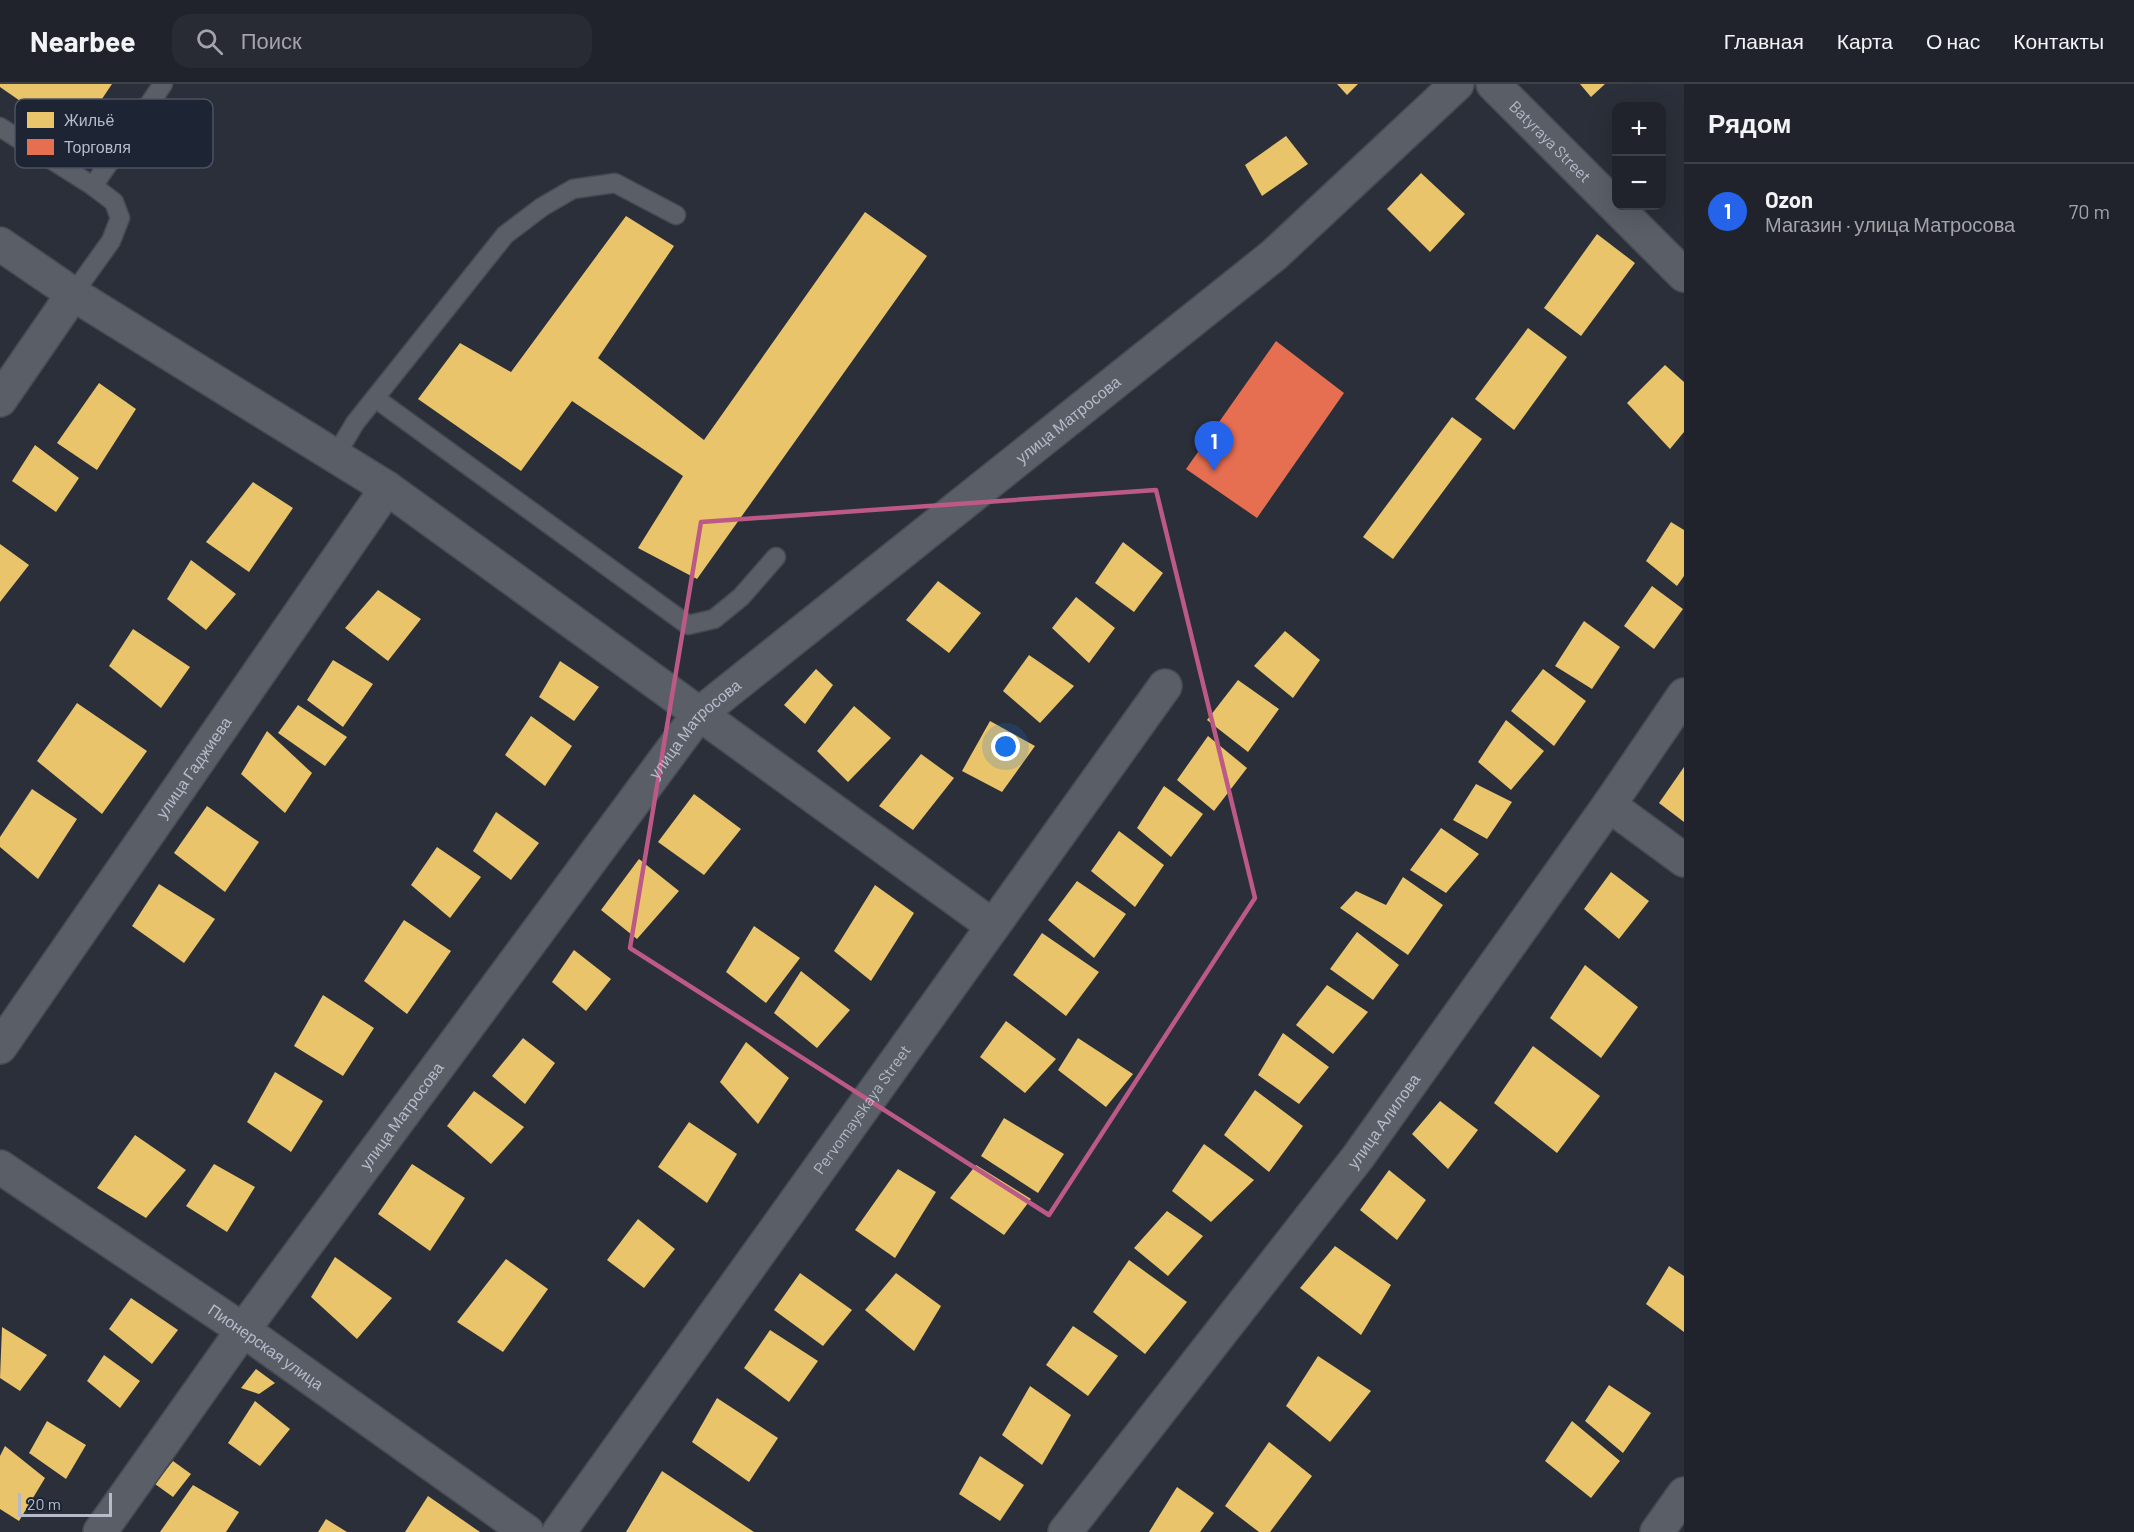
<!DOCTYPE html>
<html lang="ru">
<head>
<meta charset="utf-8">
<style>
  body { margin:0; font-family:Barlow,sans-serif; background:#282b33; color:#f1f3f6 }
  .controls { position:absolute; right:18px; top:18px; display:grid; overflow:hidden; border-radius:12px; box-shadow:0 6px 24px #0002 }
  .controls button { width:54px; height:54px; display:grid; place-items:center; padding:0; border:0; border-bottom:2px solid #3d4047; background:#20232b; color:#f1f3f6; font:30px sans-serif }
  .scale { position:absolute; left:18px; bottom:15px; width:94px; box-sizing:border-box; padding-left:6px; border:3px solid #b5bbca; border-top:0; font-size:16px; line-height:21px; white-space:nowrap; color:#b5bbca; -webkit-text-stroke:4px #1d2534; paint-order:stroke }
  .you { position:absolute; left:1006px; top:663px; width:21px; height:21px; margin:-15px; border:4px solid #fff; border-radius:50%; background:#1a73e8; box-shadow:0 0 0 9px #1a73e833 }
  .badge { display:grid; place-items:center; width:39px; height:39px; border-radius:50%; background:#2563eb; color:#fff; font-size:20px; font-weight:700 }
  .pin { position:absolute; translate:-50% -50px; filter:drop-shadow(0 2px 3px #0008) }
  .pin::after { content:''; position:absolute; top:32px; width:21px; height:18px; background:inherit; clip-path:polygon(0 0,100% 0,50% 100%) }
  .list { margin:0; padding:0; list-style:none }
  h2 { display:flex; justify-content:space-between; align-items:center; height:78px; margin:0; padding:0 24px; font-size:26px }
  h2 small { font-size:20px; font-weight:400; color:#a2a4a9 }
  .list li { display:grid; grid-template-columns:39px 1fr auto; gap:18px; align-items:center; box-sizing:border-box; height:96px; padding:0 24px; border-top:2px solid #3d4047 }
  .list b { display:block; font-size:22px; white-space:nowrap }
  .list p { margin:0; font-size:20px; white-space:nowrap; color:#a2a4a9 }
  .list em { font-size:20px; font-style:normal; color:#a2a4a9 }
  .icon { flex:none; width:33px; height:33px; fill:none; stroke:currentColor; stroke-width:2; stroke-linecap:round; stroke-linejoin:round }
  .map { position:relative; flex:none; width:1684px; height:1448px; overflow:hidden }
  header { display:flex; align-items:center; gap:36px; box-sizing:border-box; height:84px; padding:0 30px; background:#20232b; border-bottom:2px solid #3d4047 }
  header strong { font-size:28px }
  nav { display:flex; gap:33px; margin-inline-start:auto; font-size:21px }
  .search { width:420px; height:54px; background:#282b33; display:flex; align-items:center; gap:15px; box-sizing:border-box; padding:0 21px; border-radius:18px; color:#a2a4a9; font-size:22px }
  main { display:flex }
  aside { flex:1; background:#20232b }
  .map>svg:first-child { display:block }
</style>
</head>
<body>
<header>
<strong>Nearbee</strong>
<div class="search"><svg class="icon" aria-label="search" viewBox="0 0 24 24"><circle cx="10" cy="10" r="6"/><path d="M15 15l6 6"/></svg>Поиск</div>
<nav><a>Главная</a><a>Карта</a><a>О нас</a><a>Контакты</a></nav>
</header>
<main>
<div class="map">
<svg width="1684" height="1448" viewBox="0 0 1684 1448">
  <rect width="100%" height="100%" fill="#2a2f39"/>
  <g fill="#e9c46a">
    <path d="M 0,0 L 112,0 L 75,55 L 0,3 Z"/>
    <path d="M 1337,0 L 1358,0 L 1347,11 Z"/>
    <path d="M 1580,0 L 1605,0 L 1591,13 Z"/>
    <path d="M 1286,52 L 1308,80 L 1262,112 L 1245,81 Z"/>
    <path d="M 1421,89 L 1465,130 L 1430,168 L 1387,125 Z"/>
    <path d="M 865,128 L 927,172 L 697,495 L 638,464 L 683,392 L 572,317 L 521,387 L 418,315 L 460,259 L 511,288 L 626,132 L 674,162 L 598,274 L 704,356 Z"/>
    <path d="M 1597,150 L 1635,179 L 1581,252 L 1544,224 Z"/>
    <path d="M 1528,244 L 1567,273 L 1514,346 L 1475,315 Z"/>
    <path d="M 1665,281 L 1684,298 L 1684,348 L 1670,365 L 1627,319 Z"/>
    <path d="M 99,299 L 136,325 L 97,386 L 57,359 Z"/>
    <path d="M 1452,333 L 1482,355 L 1393,475 L 1363,453 Z"/>
    <path d="M 35,361 L 79,394 L 56,428 L 12,397 Z"/>
    <path d="M 253,398 L 293,424 L 249,488 L 206,458 Z"/>
    <path d="M 1671,438 L 1684,446 L 1684,492 L 1677,502 L 1646,477 Z"/>
    <path d="M 1123,458 L 1163,489 L 1134,528 L 1095,499 Z"/>
    <path d="M 0,460 L 29,481 L 0,518 Z"/>
    <path d="M 191,476 L 236,510 L 206,546 L 167,515 Z"/>
    <path d="M 938,497 L 981,529 L 949,569 L 906,536 Z"/>
    <path d="M 1652,502 L 1683,525 L 1654,565 L 1624,542 Z"/>
    <path d="M 378,506 L 421,535 L 388,577 L 345,544 Z"/>
    <path d="M 1076,513 L 1115,544 L 1089,579 L 1052,544 Z"/>
    <path d="M 1584,537 L 1620,563 L 1592,605 L 1555,582 Z"/>
    <path d="M 133,545 L 190,583 L 161,624 L 109,582 Z"/>
    <path d="M 1285,547 L 1320,576 L 1293,614 L 1254,582 Z"/>
    <path d="M 1029,571 L 1074,602 L 1040,639 L 1003,607 Z"/>
    <path d="M 333,576 L 373,600 L 343,643 L 307,616 Z"/>
    <path d="M 560,577 L 599,603 L 574,637 L 539,613 Z"/>
    <path d="M 816,585 L 833,601 L 805,640 L 784,621 Z"/>
    <path d="M 1543,585 L 1586,617 L 1554,662 L 1511,627 Z"/>
    <path d="M 1238,596 L 1279,625 L 1248,668 L 1207,636 Z"/>
    <path d="M 77,619 L 147,667 L 102,730 L 37,677 Z"/>
    <path d="M 298,621 L 347,653 L 325,682 L 278,649 Z"/>
    <path d="M 854,622 L 891,654 L 848,698 L 817,667 Z"/>
    <path d="M 531,632 L 572,662 L 545,702 L 505,671 Z"/>
    <path d="M 1506,636 L 1544,667 L 1511,706 L 1478,678 Z"/>
    <path d="M 990,637 L 1035,662 L 1002,708 L 962,687 Z"/>
    <path d="M 267,647 L 312,689 L 285,729 L 241,690 Z"/>
    <path d="M 1208,652 L 1247,684 L 1214,727 L 1177,696 Z"/>
    <path d="M 921,670 L 954,694 L 913,746 L 879,722 Z"/>
    <path d="M 1684,683 L 1684,738 L 1659,719 Z"/>
    <path d="M 1476,700 L 1512,718 L 1487,755 L 1453,736 Z"/>
    <path d="M 1164,702 L 1203,730 L 1171,773 L 1137,744 Z"/>
    <path d="M 32,705 L 77,735 L 38,795 L 0,763 L 0,753 Z"/>
    <path d="M 694,710 L 741,745 L 704,791 L 658,758 Z"/>
    <path d="M 207,722 L 259,758 L 225,808 L 174,769 Z"/>
    <path d="M 496,728 L 539,759 L 511,796 L 473,767 Z"/>
    <path d="M 1441,744 L 1479,770 L 1446,809 L 1410,786 Z"/>
    <path d="M 1119,747 L 1164,781 L 1135,823 L 1091,787 Z"/>
    <path d="M 437,763 L 481,793 L 450,834 L 411,801 Z"/>
    <path d="M 639,775 L 679,807 L 637,855 L 601,826 Z"/>
    <path d="M 1611,788 L 1649,817 L 1619,855 L 1584,825 Z"/>
    <path d="M 1403,793 L 1443,821 L 1408,871 L 1340,824 L 1356,807 L 1386,821 Z"/>
    <path d="M 1077,797 L 1126,830 L 1094,874 L 1048,836 Z"/>
    <path d="M 159,800 L 215,835 L 184,879 L 132,842 Z"/>
    <path d="M 875,801 L 914,829 L 871,897 L 834,867 Z"/>
    <path d="M 404,836 L 451,867 L 407,930 L 364,897 Z"/>
    <path d="M 754,842 L 800,874 L 766,919 L 726,888 Z"/>
    <path d="M 1357,848 L 1399,881 L 1373,916 L 1330,885 Z"/>
    <path d="M 1042,849 L 1099,888 L 1066,932 L 1013,891 Z"/>
    <path d="M 574,866 L 611,895 L 586,927 L 552,898 Z"/>
    <path d="M 1585,881 L 1638,923 L 1601,974 L 1550,934 Z"/>
    <path d="M 801,887 L 850,926 L 817,964 L 774,929 Z"/>
    <path d="M 1327,901 L 1368,928 L 1333,970 L 1296,941 Z"/>
    <path d="M 323,911 L 374,944 L 343,992 L 294,962 Z"/>
    <path d="M 1006,937 L 1056,975 L 1025,1009 L 980,973 Z"/>
    <path d="M 1283,949 L 1329,983 L 1299,1020 L 1258,991 Z"/>
    <path d="M 523,954 L 555,979 L 525,1020 L 492,992 Z"/>
    <path d="M 1078,954 L 1133,990 L 1106,1023 L 1058,986 Z"/>
    <path d="M 746,958 L 789,994 L 758,1040 L 720,998 Z"/>
    <path d="M 1533,962 L 1600,1012 L 1557,1069 L 1494,1019 Z"/>
    <path d="M 275,988 L 323,1017 L 291,1068 L 247,1038 Z"/>
    <path d="M 1255,1006 L 1303,1042 L 1269,1088 L 1224,1051 Z"/>
    <path d="M 474,1007 L 524,1043 L 491,1080 L 447,1042 Z"/>
    <path d="M 1440,1017 L 1478,1046 L 1448,1085 L 1412,1050 Z"/>
    <path d="M 1004,1034 L 1064,1070 L 1038,1109 L 981,1072 Z"/>
    <path d="M 689,1038 L 737,1070 L 707,1119 L 658,1083 Z"/>
    <path d="M 135,1051 L 186,1086 L 146,1134 L 97,1104 Z"/>
    <path d="M 1204,1060 L 1254,1096 L 1211,1138 L 1172,1107 Z"/>
    <path d="M 214,1080 L 255,1103 L 227,1148 L 186,1122 Z"/>
    <path d="M 412,1080 L 465,1114 L 430,1167 L 378,1130 Z"/>
    <path d="M 976,1081 L 1031,1115 L 1004,1151 L 950,1114 Z"/>
    <path d="M 898,1085 L 936,1108 L 895,1174 L 855,1146 Z"/>
    <path d="M 1389,1086 L 1426,1116 L 1397,1156 L 1360,1126 Z"/>
    <path d="M 1167,1127 L 1203,1152 L 1168,1192 L 1134,1164 Z"/>
    <path d="M 638,1135 L 675,1165 L 644,1204 L 607,1176 Z"/>
    <path d="M 1335,1162 L 1391,1201 L 1361,1251 L 1300,1204 Z"/>
    <path d="M 335,1173 L 392,1214 L 357,1255 L 311,1213 Z"/>
    <path d="M 506,1175 L 548,1205 L 503,1268 L 457,1238 Z"/>
    <path d="M 1129,1176 L 1187,1218 L 1145,1270 L 1093,1228 Z"/>
    <path d="M 1669,1182 L 1684,1192 L 1684,1248 L 1646,1220 Z"/>
    <path d="M 800,1189 L 852,1226 L 823,1262 L 774,1226 Z"/>
    <path d="M 896,1189 L 941,1222 L 914,1267 L 865,1226 Z"/>
    <path d="M 131,1214 L 178,1246 L 152,1280 L 109,1245 Z"/>
    <path d="M 1073,1242 L 1118,1272 L 1088,1312 L 1046,1281 Z"/>
    <path d="M 2,1243 L 47,1271 L 20,1307 L 0,1294 Z"/>
    <path d="M 770,1246 L 818,1277 L 789,1318 L 744,1284 Z"/>
    <path d="M 104,1271 L 140,1297 L 120,1324 L 87,1297 Z"/>
    <path d="M 1318,1272 L 1371,1307 L 1330,1358 L 1286,1322 Z"/>
    <path d="M 256,1285 L 275,1299 L 259,1310 L 241,1304 Z"/>
    <path d="M 1609,1301 L 1651,1329 L 1623,1369 L 1585,1337 Z"/>
    <path d="M 1030,1302 L 1071,1331 L 1042,1381 L 1002,1351 Z"/>
    <path d="M 717,1314 L 778,1354 L 749,1398 L 692,1358 Z"/>
    <path d="M 255,1317 L 290,1345 L 260,1382 L 228,1359 Z"/>
    <path d="M 47,1337 L 86,1361 L 66,1395 L 29,1369 Z"/>
    <path d="M 1572,1337 L 1620,1377 L 1591,1414 L 1545,1377 Z"/>
    <path d="M 1269,1358 L 1312,1392 L 1270,1448 L 1259,1448 L 1225,1422 Z"/>
    <path d="M 5,1362 L 45,1394 L 19,1437 L 0,1425 L 0,1372 Z"/>
    <path d="M 980,1372 L 1024,1401 L 1000,1437 L 959,1410 Z"/>
    <path d="M 173,1377 L 191,1390 L 173,1413 L 155,1400 Z"/>
    <path d="M 662,1387 L 754,1448 L 626,1448 Z"/>
    <path d="M 193,1401 L 239,1428 L 226,1448 L 160,1448 Z"/>
    <path d="M 1177,1403 L 1214,1429 L 1200,1448 L 1149,1448 Z"/>
    <path d="M 428,1412 L 480,1448 L 405,1448 Z"/>
    <path d="M 326,1435 L 347,1448 L 318,1448 Z"/>
  </g>
  <path fill="#e76f51" d="M 1276,257 L 1344,309 L 1257,434 L 1186,385 Z"/>
  <g fill="none" stroke-linecap="round" stroke-linejoin="round">
    <defs>
      <g id="service">
        <path d="M 0,43 L 93,102 L 114,118 L 120,134 L 111,157 L 73,210"/>
        <path d="M 93,102 L 163,0"/>
        <path d="M 375,314 L 688,541 L 714,535 L 741,513 L 776,473"/>
        <path d="M 336,371 L 355,339 L 505,151 L 542,123 L 573,105 L 615,99 L 676,131"/>
      </g>
      <g id="minor">
        <path id="s1" d="M 1493,0 L 1684,191"/>
        <path d="M 0,160 L 73,210 L 387,404 L 993,842"/>
        <path d="M 0,316 L 73,210"/>
        <path d="M 1609,721 L 1684,776"/>
        <path id="s2" d="M 0,963 L 387,404"/>
        <path id="s3" d="M 0,1083 L 243,1246 L 527,1448"/>
        <path id="s4" d="M 100,1448 L 243,1246 L 698,631 L 1274,171 L 1457,0"/>
        <path id="s5" d="M 559,1448 L 1165,602"/>
        <path id="s6" d="M 1065,1448 L 1358,1073 L 1609,721 L 1684,611"/>
        <path d="M 1657,1448 L 1684,1410"/>
      </g>
    </defs>
    <use href="#service" stroke="#464a52" stroke-width="21"/>
    <use href="#minor" stroke="#464a52" stroke-width="36"/>
    <use href="#service" stroke="#5a5e67" stroke-width="18"/>
    <use href="#minor" stroke="#5a5e67" stroke-width="33"/>
  </g>
  <path fill="none" stroke="#bd5987" stroke-width="4.5" stroke-linejoin="round" d="M 1156,406 L 1255,814 L 1049,1131 L 630,864 L 701,438 Z"/>
  <g text-anchor="middle" stroke-width="6" stroke-linejoin="round" paint-order="stroke">
    <g font-size="16" fill="#b5bbca" stroke="#1d2534">
      <text dy="6" stroke="none"><textPath href="#s1" startOffset="81">Batyraya Street</textPath></text>
      <text dy="6" stroke="none"><textPath href="#s4" startOffset="1486">улица Матросова</textPath></text>
      <text dy="6" stroke="none"><textPath href="#s4" startOffset="1000">улица Матросова</textPath></text>
      <text dy="6" stroke="none"><textPath href="#s2" startOffset="340">улица Гаджиева</textPath></text>
      <text dy="6" stroke="none"><textPath href="#s5" startOffset="520">Pervomayskaya Street</textPath></text>
      <text dy="6" stroke="none"><textPath href="#s4" startOffset="514">улица Матросова</textPath></text>
      <text dy="6" stroke="none"><textPath href="#s6" startOffset="520">улица Алилова</textPath></text>
      <text dy="6" stroke="none"><textPath href="#s3" startOffset="321">Пионерская улица</textPath></text>
    </g>
  </g>
  <rect x="15" y="15" width="198" height="69" rx="9" fill="#1d2534" stroke="#4b5261" stroke-width="1.5"/>
  <rect x="27" y="28" width="27" height="16" fill="#e9c46a"/>
  <rect x="27" y="55" width="27" height="16" fill="#e76f51"/>
  <g font-size="16" fill="#b5bbca">
    <text x="64" y="42">Жильё</text>
    <text x="64" y="69">Торговля</text>
  </g>
</svg>
<div class="controls">
<button>+</button>
<button>−</button>
</div>
<div class="scale">20 m</div>
<div class="you"></div>
<div class="pin badge" style="left:1214px;top:387px">1</div>
</div>
<aside>
<h2>Рядом<small></small></h2>
<ul class="list">
<li><span class="badge">1</span><div><b>Ozon</b><p>Магазин · улица Матросова</p></div><em>70 m</em></li>
</ul>
</aside>
</main>
</body>
</html>
